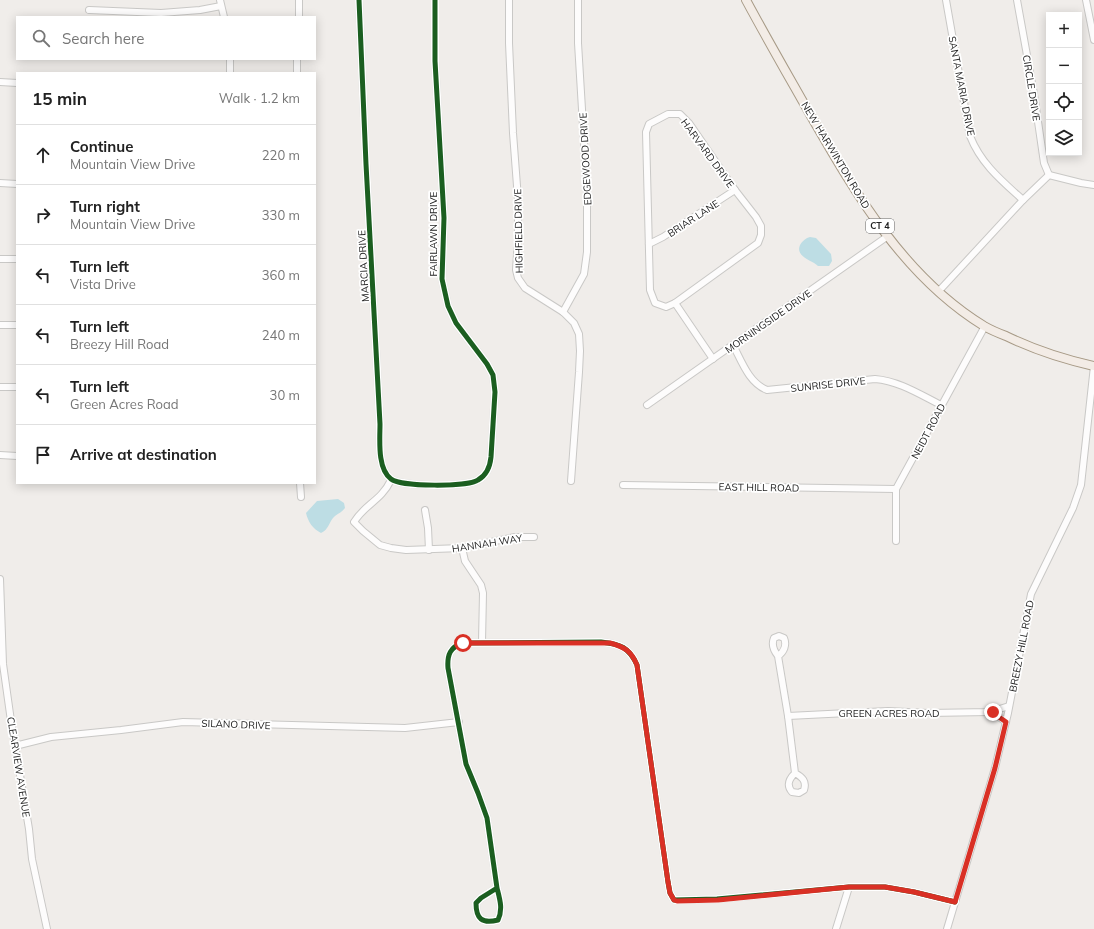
<!DOCTYPE html>
<html lang="en">
<head>
<meta charset="utf-8">
<style>
  body { margin:0; font-family:Mulish,sans-serif; background:#f6f6f6; color:#222 }
  .controls { position:absolute; right:12px; top:12px; display:grid; overflow:hidden; border-radius:0px; box-shadow:0 2px 10px #0003 }
  .controls button { width:36px; height:36px; display:grid; place-items:center; padding:0; border:0; border-bottom:1px solid #e0e0e0; background:#fff; color:#222; font:20px sans-serif }
  .stop { position:absolute; width:12px; height:12px; margin:-9px; border:3px solid #d93025; border-radius:50%; background:#fff }
  .stop.end { background:#d93025; border-color:#fff; box-shadow:0 1px 4px #0008 }
  .list { margin:0; padding:0; list-style:none }
  h2 { display:flex; justify-content:space-between; align-items:center; height:52px; margin:0; padding:0 16px; font-size:17px }
  h2 small { font-size:13px; font-weight:400; color:#767676 }
  .list li { display:grid; grid-template-columns:26px 1fr auto; gap:12px; align-items:center; box-sizing:border-box; height:60px; padding:0 16px; border-top:1px solid #e0e0e0 }
  .list b { display:block; font-size:15px; white-space:nowrap }
  .list p { margin:0; font-size:13px; white-space:nowrap; color:#767676 }
  .list em { font-size:13px; font-style:normal; color:#767676 }
  .icon { flex:none; width:22px; height:22px; fill:none; stroke:currentColor; stroke-width:2; stroke-linecap:round; stroke-linejoin:round }
  .map { position:relative; flex:none; width:1094px; height:929px; overflow:hidden }
  .search { position:absolute; background:#fff; box-shadow:0 2px 10px #0003; left:16px; top:16px; width:300px; height:44px; display:flex; align-items:center; gap:10px; box-sizing:border-box; padding:0 14px; border-radius:0px; color:#767676; font-size:15px }
  .panel { position:absolute; background:#fff; box-shadow:0 2px 10px #0003; left:16px; top:72px; width:300px; height:412px; border-radius:0px }
  .map>svg:first-child { display:block }
</style>
</head>
<body>
<div class="map">
<svg width="1094" height="929" viewBox="0 0 1094 929">
  <rect width="100%" height="100%" fill="#f0edea"/>
  <g fill="#bddde4">
    <path d="M 810,237 L 816,238 L 831,254 L 832,261 L 829,266 L 818,266 C 812,260 795,257 800,245 C 802,241 806,238 810,237 Z"/>
    <path d="M 338,499 L 344,503 L 345,508 C 342,512 339,513 335,516 C 329,521 329,530 321,533 C 313,529 308,522 306,513 L 317,501 Z"/>
  </g>
  <g fill="none" stroke-linecap="round" stroke-linejoin="round">
    <defs>
      <g id="minor">
        <path d="M 220,0 L 224,17"/>
        <path d="M 359,0 L 366,164 L 380,424 C 380,439 377,469 391,479 C 401,487 468,487 478,480 C 487,475 490,467 491,457 L 495,392 L 493,375 L 487,364 L 456,323 L 448,306 L 442,279 L 444,218 L 435,61 L 435,0"/>
        <path d="M 509,0 L 509,43 L 513,133 L 518,199 L 518,238 L 516,270 L 518,278 L 525,288 L 563,312 L 574,323 L 579,334 L 580,351 L 579,372 L 571,481"/>
        <path d="M 946,0 L 970,136 C 981,164 1002,181 1023,200"/>
        <path d="M 1017,0 L 1034,94 L 1044,163 L 1049,175"/>
        <path d="M 1086,0 L 1094,40"/>
        <path d="M 89,10 L 161,13 L 200,10 L 221,6"/>
        <path d="M 299,17 L 299,0"/>
        <path d="M 230,73 L 230,59"/>
        <path d="M 297,73 L 297,59"/>
        <path d="M 0,82 L 17,83"/>
        <path d="M 668,114 L 680,114 L 689,123 L 735,190 L 756,217 L 761,226 L 761,235 L 758,243 L 675,303 L 666,307 L 655,303 L 650,290 L 646,132 L 649,124 Z"/>
        <path d="M 0,183 L 17,184"/>
        <path d="M 649,244 L 663,237 L 735,190"/>
        <path d="M 0,259 L 17,259"/>
        <path d="M 938,292 L 1023,200 L 1049,175 L 1081,183 L 1094,185"/>
        <path d="M 675,303 L 713,359"/>
        <path d="M 563,312 L 584,274 L 587,252 L 587,192 L 578,43 L 578,0"/>
        <path d="M 0,325 L 17,325"/>
        <path d="M 733,345 C 742,362 749,383 767,390 L 875,379 C 899,381 919,394 941,405"/>
        <path d="M 0,387 L 17,387"/>
        <path d="M 647,405 L 888,236"/>
        <path d="M 0,455 L 17,456"/>
        <path d="M 391,480 C 381,501 365,504 354,522 L 363,531 L 380,545 L 391,548 L 406,550 L 462,548 L 515,537 L 534,537"/>
        <path d="M 300,483 L 301,497"/>
        <path d="M 623,485 L 896,489"/>
        <path d="M 425,510 L 428,528 L 429,550"/>
        <path d="M 896,541 L 896,489 L 985,326"/>
        <path d="M 462,548 L 465,561 L 481,585 L 483,593 L 482,642"/>
        <path d="M 0,579 L 3,664 L 11,721 L 29,829 L 32,859 L 47,929"/>
        <path d="M 778,656 C 784,652 787,645 784,638 L 779,636 L 774,638 C 771,645 774,651 778,656 L 788,716 L 795,773 C 789,779 786,785 792,792 L 799,793 L 804,790 C 807,781 802,777 795,773"/>
        <path d="M 990,712 L 999,717 L 1006,722"/>
        <path d="M 788,716 L 888,711 L 928,713 L 990,712 L 1009,706"/>
        <path d="M 15,746 L 51,737 L 121,730 L 183,722 L 405,728 L 459,722"/>
        <path d="M 497,888 L 481,898 L 476,903 C 476,919 482,924 498,920 C 503,909 500,900 497,888 L 487,818 L 478,793 L 466,764 L 448,668 C 447,655 450,647 463,643 L 601,642 C 620,644 629,647 637,665 L 668,882 L 670,893 L 674,900 L 717,899 L 849,887 L 885,887 L 914,892 L 955,902"/>
        <path d="M 836,929 L 849,887"/>
        <path d="M 947,929 L 995,768 L 1008,713 L 1031,594 L 1073,508 L 1081,485 L 1094,366"/>
      </g>
      <path id="major" d="M 746,0 C 767,39 789,77 811,116 C 856,194 904,277 984,326 C 991,330 998,333 1006,336 C 1035,350 1062,359 1094,366"/>
    </defs>
    <use href="#minor" stroke="#c9c8c6" stroke-width="8"/>
    <use href="#major" stroke="#a79a86" stroke-width="10"/>
    <use href="#minor" stroke="#fdfcfc" stroke-width="6"/>
    <use href="#major" stroke="#f3ece6" stroke-width="8"/>
    <defs>
      <g id="cycleway">
        <path d="M 359,0 L 366,164 L 380,424 C 380,439 377,469 391,479 C 401,487 468,487 478,480 C 487,475 490,467 491,457 L 495,392 L 493,375 L 487,364 L 456,323 L 448,306 L 442,279 L 444,218 L 435,61 L 435,0"/>
        <path d="M 497,888 L 481,898 L 476,903 C 476,919 482,924 498,920 C 503,909 500,900 497,888 L 487,818 L 478,793 L 466,764 L 448,668 C 447,655 450,647 463,643 L 601,642 C 620,644 629,647 637,665 L 668,882 L 670,893 L 674,900 L 717,899 L 849,887 L 885,887 L 914,892 L 955,902"/>
      </g>
    </defs>
    <use href="#cycleway" stroke="#fff" stroke-width="8"/>
    <use href="#cycleway" stroke="#1b5e20" stroke-width="5"/>
  </g>
  <g fill="none" stroke-linecap="round" stroke-linejoin="round">
    <path stroke="#d93025" stroke-width="5" d="M 463,643 L 610,643 C 625,647 631,651 637,665 L 668,882 L 670,893 L 674,900 L 677,901 L 718,900 L 849,887 L 885,887 L 914,892 L 955,902 L 995,768 L 1006,722 L 999,717 L 990,712 L 993,712"/>
  </g>
  <g text-anchor="middle" stroke-width="3.5" stroke-linejoin="round" paint-order="stroke">
    <rect fill="#fff" stroke="#646464" stroke-width="1" x="866" y="219" width="28" height="14" rx="3"/>
    <g font-size="9" font-weight="bold" fill="#222">
      <text x="880" y="229">CT 4</text>
    </g>
    <g font-size="10" fill="#222" stroke="#fff">
      <text transform="translate(962 86) rotate(79)" y="4">SANTA MARIA DRIVE</text>
      <text transform="translate(1032 88) rotate(81)" y="4">CIRCLE DRIVE</text>
      <text transform="translate(708 153) rotate(54)" y="4">HARVARD DRIVE</text>
      <text transform="translate(836 155) rotate(59)" y="4">NEW HARWINTON ROAD</text>
      <text transform="translate(585 159) rotate(-93)" y="4">EDGEWOOD DRIVE</text>
      <text transform="translate(693 218) rotate(-33)" y="4">BRIAR LANE</text>
      <text transform="translate(518 231) rotate(-91)" y="4">HIGHFIELD DRIVE</text>
      <text transform="translate(433 234) rotate(-90)" y="4">FAIRLAWN DRIVE</text>
      <text transform="translate(363 266) rotate(-93)" y="4">MARCIA DRIVE</text>
      <text transform="translate(768 321) rotate(-35)" y="4">MORNINGSIDE DRIVE</text>
      <text transform="translate(828 384) rotate(-6)" y="4">SUNRISE DRIVE</text>
      <text transform="translate(928 431) rotate(-62)" y="4">NEIDT ROAD</text>
      <text transform="translate(759 487) rotate(1)" y="4">EAST HILL ROAD</text>
      <text transform="translate(487 543) rotate(-9)" y="4">HANNAH WAY</text>
      <text transform="translate(1021 646) rotate(-79)" y="4">BREEZY HILL ROAD</text>
      <text x="889" y="717">GREEN ACRES ROAD</text>
      <text transform="translate(236 724) rotate(2)" y="4">SILANO DRIVE</text>
      <text transform="translate(19 767) rotate(81)" y="4">CLEARVIEW AVENUE</text>
    </g>
  </g>
</svg>
<div class="controls">
<button>+</button>
<button>−</button>
<button><svg class="icon" aria-label="locate" viewBox="0 0 24 24"><circle cx="12" cy="12" r="6"/><path d="M12 2v4M12 18v4M2 12h4M18 12h4"/></svg></button>
<button><svg class="icon" aria-label="layers" viewBox="0 0 24 24"><path d="M12 4l9 5-9 5-9-5zM3 14l9 5 9-5"/></svg></button>
</div>
<div class="stop" style="left:463px;top:643px"></div>
<div class="stop end" style="left:993px;top:712px"></div>
<div class="search"><svg class="icon" aria-label="search" viewBox="0 0 24 24"><circle cx="10" cy="10" r="6"/><path d="M15 15l6 6"/></svg>Search here</div>
<section class="panel">
<h2>15 min<small>Walk · 1.2 km</small></h2>
<ul class="list">
<li><svg class="icon" aria-label="ahead" viewBox="0 0 24 24"><path d="M12 20V5M6 11l6-6 6 6"/></svg><div><b>Continue</b><p>Mountain View Drive</p></div><em>220 m</em></li>
<li><svg class="icon" aria-label="right" viewBox="0 0 24 24"><path d="M7 20v-9h11M14 6l5 5-5 5"/></svg><div><b>Turn right</b><p>Mountain View Drive</p></div><em>330 m</em></li>
<li><svg class="icon" aria-label="left" viewBox="0 0 24 24"><path d="M17 20v-9H6M10 6l-5 5 5 5"/></svg><div><b>Turn left</b><p>Vista Drive</p></div><em>360 m</em></li>
<li><svg class="icon" aria-label="left" viewBox="0 0 24 24"><path d="M17 20v-9H6M10 6l-5 5 5 5"/></svg><div><b>Turn left</b><p>Breezy Hill Road</p></div><em>240 m</em></li>
<li><svg class="icon" aria-label="left" viewBox="0 0 24 24"><path d="M17 20v-9H6M10 6l-5 5 5 5"/></svg><div><b>Turn left</b><p>Green Acres Road</p></div><em>30 m</em></li>
<li><svg class="icon" aria-label="arrive" viewBox="0 0 24 24"><path d="M6 21V4h12l-3 4 3 4H6"/></svg><div><b>Arrive at destination</b></div></li>
</ul>
</section>
</div>
</body>
</html>
